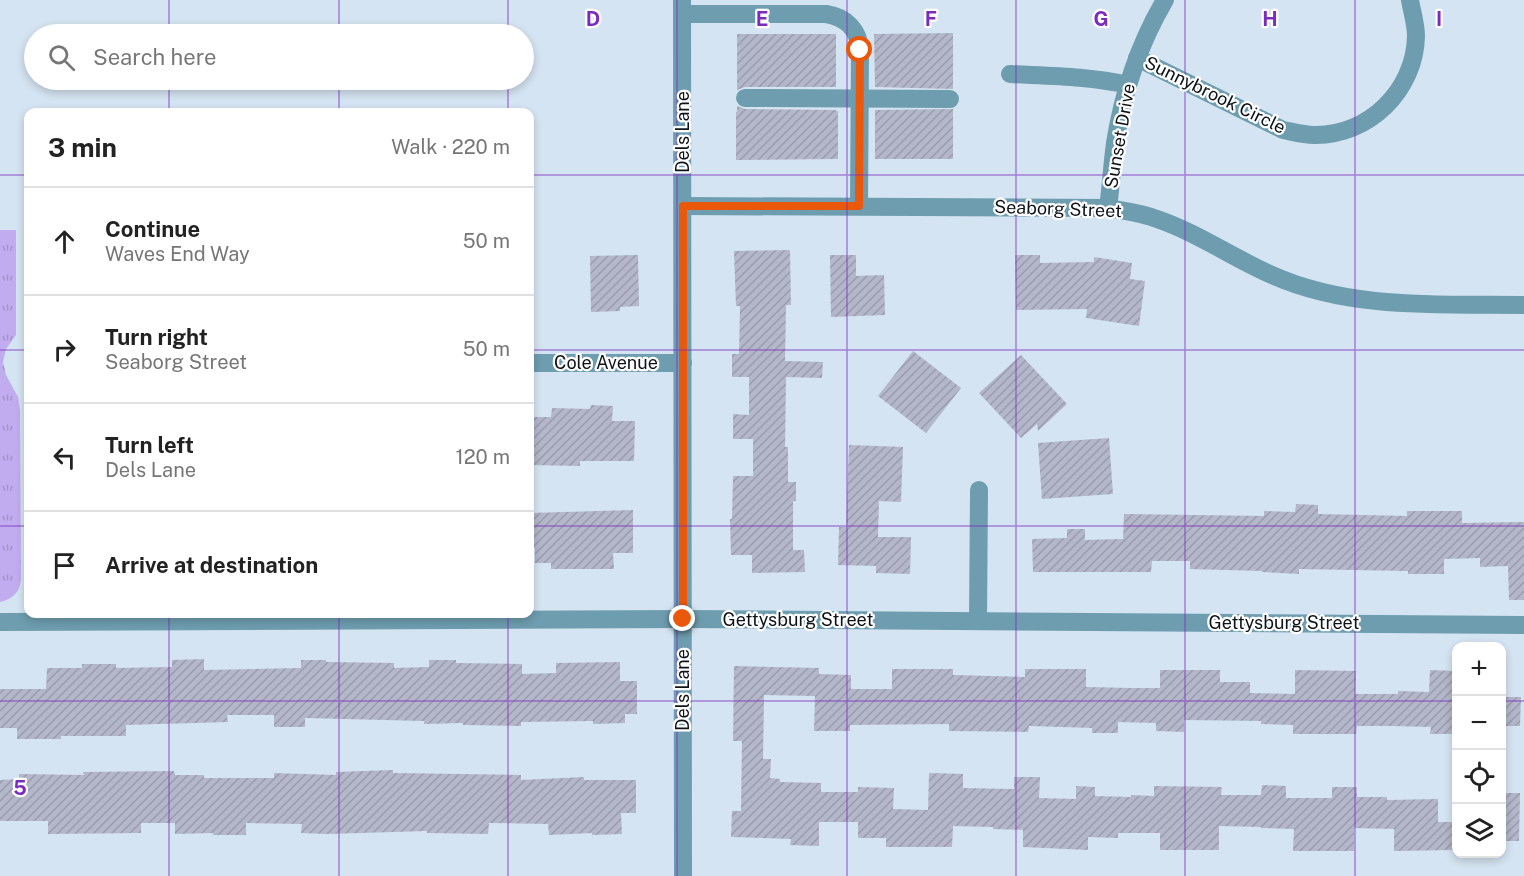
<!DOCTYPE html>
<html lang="en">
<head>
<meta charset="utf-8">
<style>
  body { margin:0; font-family:"Public Sans",sans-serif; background:#f2f2f2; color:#222 }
  .controls { position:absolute; right:18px; bottom:18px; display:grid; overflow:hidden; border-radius:12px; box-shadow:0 3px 9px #0003 }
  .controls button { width:54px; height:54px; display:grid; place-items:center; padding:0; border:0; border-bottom:2px solid #e0e0e0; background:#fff; color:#222; font:30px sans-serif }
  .stop { position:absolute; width:18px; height:18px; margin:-14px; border:4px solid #ea580c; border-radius:50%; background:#fff }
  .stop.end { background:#ea580c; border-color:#fff; box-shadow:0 2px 6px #0008 }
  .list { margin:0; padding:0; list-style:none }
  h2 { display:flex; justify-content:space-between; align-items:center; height:78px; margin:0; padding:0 24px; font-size:26px }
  h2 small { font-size:20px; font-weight:400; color:#767676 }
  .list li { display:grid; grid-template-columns:39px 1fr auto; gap:18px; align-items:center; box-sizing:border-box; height:108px; padding:0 24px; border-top:2px solid #e0e0e0 }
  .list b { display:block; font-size:22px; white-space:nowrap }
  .list p { margin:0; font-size:20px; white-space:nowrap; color:#767676 }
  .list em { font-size:20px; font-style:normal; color:#767676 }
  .icon { flex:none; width:33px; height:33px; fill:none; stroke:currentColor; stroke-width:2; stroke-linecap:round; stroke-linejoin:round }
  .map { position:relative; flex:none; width:1524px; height:876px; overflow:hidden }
  .search { position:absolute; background:#fff; box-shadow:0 3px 9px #0003; left:24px; top:24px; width:510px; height:66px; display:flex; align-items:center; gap:15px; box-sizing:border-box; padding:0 21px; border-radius:33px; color:#767676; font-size:22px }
  .panel { position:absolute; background:#fff; box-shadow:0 3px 9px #0003; left:24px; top:108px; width:510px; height:510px; border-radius:12px }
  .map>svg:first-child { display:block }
</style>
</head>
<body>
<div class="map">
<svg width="1524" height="876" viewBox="0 0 1524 876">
  <defs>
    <pattern id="grass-tufts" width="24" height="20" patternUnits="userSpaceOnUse" patternTransform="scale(1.5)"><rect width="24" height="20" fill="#c1acef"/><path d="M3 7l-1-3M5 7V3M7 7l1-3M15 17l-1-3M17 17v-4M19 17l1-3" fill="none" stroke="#a593cc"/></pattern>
    <pattern id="building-hatch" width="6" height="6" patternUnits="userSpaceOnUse" patternTransform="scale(1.5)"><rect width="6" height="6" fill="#b3b7c9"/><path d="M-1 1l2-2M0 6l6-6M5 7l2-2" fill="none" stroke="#999cac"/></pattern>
  </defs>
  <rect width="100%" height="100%" fill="#d5e4f2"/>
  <path fill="url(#grass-tufts)" d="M 0,230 L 16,230 L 16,335 L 6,349 L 3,362 L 6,375 L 18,397 L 20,411 L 21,579 C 20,592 13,599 0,602 Z"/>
  <g fill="#c1acef">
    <rect x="128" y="29" width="85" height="5"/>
    <rect x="219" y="29" width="51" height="5"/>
  </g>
  <g fill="url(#building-hatch)">
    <path d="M 953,33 L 953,89 L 875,87 L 874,34 Z"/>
    <path d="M 737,34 L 836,34 L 836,87 L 745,87 L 737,90 Z"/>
    <path d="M 737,106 L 745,109 L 836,110 L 836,111 L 838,111 L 838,159 L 736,160 L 736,112 L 737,112 Z"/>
    <path d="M 953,109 L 953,159 L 875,159 L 875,110 Z"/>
    <path d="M 790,250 L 791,305 L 786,305 L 785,361 L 823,362 L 822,378 L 786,377 L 785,447 L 788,447 L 788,482 L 796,482 L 796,501 L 793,501 L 793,550 L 804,550 L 805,572 L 752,573 L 752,555 L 731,555 L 730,519 L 732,519 L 733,476 L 753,476 L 753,439 L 733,439 L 733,414 L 749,415 L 749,377 L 732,377 L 732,354 L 739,354 L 740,306 L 736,306 L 734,251 Z"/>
    <path d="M 638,255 L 639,306 L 620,307 L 620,311 L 591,312 L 590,256 Z"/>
    <path d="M 830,255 L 856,255 L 856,276 L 884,275 L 885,315 L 831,317 Z"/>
    <path d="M 1015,255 L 1040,255 L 1040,263 L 1094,262 L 1094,257 L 1132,263 L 1130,279 L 1145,281 L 1139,326 L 1086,318 L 1087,309 L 1016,310 Z"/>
    <path d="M 913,351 L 961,388 L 926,433 L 878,396 Z"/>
    <path d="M 1021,355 L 1067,404 L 1038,431 L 1037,424 L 1021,438 L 979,393 Z"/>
    <path d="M 591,405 L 613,406 L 612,421 L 635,421 L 634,461 L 580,461 L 580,466 L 530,465 L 530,417 L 551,417 L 552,408 L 590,409 Z"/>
    <path d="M 1109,438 L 1113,494 L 1042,499 L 1038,443 Z"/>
    <path d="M 849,445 L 903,447 L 901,502 L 879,501 L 878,537 L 911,537 L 910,574 L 876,573 L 876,566 L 838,565 L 839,527 L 846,527 Z"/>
    <path d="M 1296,504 L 1318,505 L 1318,514 L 1407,516 L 1407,511 L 1462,511 L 1462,523 L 1524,522 L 1524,600 L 1509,600 L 1508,566 L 1480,567 L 1480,558 L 1444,559 L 1444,574 L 1408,574 L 1408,571 L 1299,569 L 1299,574 L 1262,572 L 1262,571 L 1190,569 L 1190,561 L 1152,561 L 1151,572 L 1033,572 L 1032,539 L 1067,538 L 1067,529 L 1085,529 L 1085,540 L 1123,539 L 1124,514 L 1264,516 L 1264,511 L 1295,512 Z"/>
    <path d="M 633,510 L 633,553 L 613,553 L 614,569 L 551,569 L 551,563 L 535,563 L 535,548 L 531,549 L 530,513 Z"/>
    <path d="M 204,659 L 204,670 L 301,668 L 301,660 L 326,660 L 326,662 L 394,663 L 394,668 L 429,667 L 429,660 L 456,660 L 456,663 L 522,664 L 522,674 L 556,673 L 556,663 L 620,662 L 620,681 L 637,681 L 637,714 L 625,714 L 625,723 L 593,724 L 593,721 L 521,722 L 521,726 L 463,725 L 463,723 L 424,724 L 424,721 L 305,718 L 305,727 L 274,727 L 274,715 L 227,715 L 228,722 L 126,725 L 126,736 L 61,736 L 61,739 L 17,739 L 17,728 L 0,728 L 0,689 L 46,689 L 47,668 L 82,668 L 82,664 L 116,664 L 116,668 L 172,667 L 172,660 Z"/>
    <path d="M 734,666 L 819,668 L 819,674 L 851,675 L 851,689 L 892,689 L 892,669 L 953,669 L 953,675 L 1025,677 L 1025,669 L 1086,669 L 1086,687 L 1132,688 L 1160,688 L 1160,670 L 1220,670 L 1220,682 L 1250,682 L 1250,693 L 1295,694 L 1295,670 L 1356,671 L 1355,694 L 1398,694 L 1398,691 L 1429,692 L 1430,670 L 1456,671 L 1454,734 L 1430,734 L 1431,727 L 1391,726 L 1357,726 L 1356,734 L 1293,734 L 1293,725 L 1261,724 L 1261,721 L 1184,720 L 1184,732 L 1156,731 L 1156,723 L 1118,722 L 1118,733 L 1092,733 L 1092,728 L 1029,726 L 1028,732 L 949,731 L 949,724 L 850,725 L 850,731 L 814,731 L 815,696 L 764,695 L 763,759 L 771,759 L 770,778 L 780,779 L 780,782 L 821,783 L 821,792 L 858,792 L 858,787 L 894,788 L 893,809 L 928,810 L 929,773 L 963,774 L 963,788 L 1014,789 L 1014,777 L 1040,777 L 1039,798 L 1076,799 L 1076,786 L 1095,787 L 1095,796 L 1131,797 L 1131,795 L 1154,796 L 1154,786 L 1222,787 L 1221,795 L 1261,795 L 1262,785 L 1286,786 L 1286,798 L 1332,798 L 1332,787 L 1357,787 L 1357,797 L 1387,797 L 1387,800 L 1438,799 L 1438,822 L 1454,822 L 1454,850 L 1394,851 L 1394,829 L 1354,828 L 1354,851 L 1293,851 L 1294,829 L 1261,828 L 1261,827 L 1219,826 L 1219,850 L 1160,850 L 1160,833 L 1118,833 L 1118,838 L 1088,837 L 1088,850 L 1023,847 L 1023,830 L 993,829 L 993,827 L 953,826 L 952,847 L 886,847 L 886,838 L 858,838 L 858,822 L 819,822 L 819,846 L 790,845 L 791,839 L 731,837 L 732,811 L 741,811 L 742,741 L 733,741 Z"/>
    <path d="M 1502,697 L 1521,697 L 1520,726 L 1502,726 Z"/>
    <path d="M 393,770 L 393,773 L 521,775 L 521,780 L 584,777 L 584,780 L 636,780 L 636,813 L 621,813 L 622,834 L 592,835 L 592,833 L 549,835 L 548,824 L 489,823 L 488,834 L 427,833 L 427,831 L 327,834 L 301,833 L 302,824 L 246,823 L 246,835 L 213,835 L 213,833 L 175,834 L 175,823 L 141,823 L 141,833 L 48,834 L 48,821 L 0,821 L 0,780 L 19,779 L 19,774 L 84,775 L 83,772 L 174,771 L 175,775 L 204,775 L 204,778 L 274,778 L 274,773 L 336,775 L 336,772 Z"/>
    <path d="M 1502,793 L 1520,793 L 1519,841 L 1502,841 Z"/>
  </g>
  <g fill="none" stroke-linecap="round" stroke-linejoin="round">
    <g stroke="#6e9daf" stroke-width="18">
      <path d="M 682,0 L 683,876"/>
      <path d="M 682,14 L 826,14 C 846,17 859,30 860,50 L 859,206"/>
      <path d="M 1137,58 L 1283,130 C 1293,132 1304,135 1314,135 C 1369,136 1415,90 1416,36 C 1416,24 1412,12 1410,0"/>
      <path d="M 1010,74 C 1049,76 1089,76 1128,85"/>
      <path d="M 745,98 L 950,99"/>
      <path d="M 683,206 L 1108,208 C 1125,211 1142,213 1157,219 C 1198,233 1233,258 1272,275 C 1350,310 1440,304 1524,305"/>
      <path d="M 1108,208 C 1111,186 1112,165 1115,143 C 1123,93 1139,44 1165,0"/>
      <path d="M 530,363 L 683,363"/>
      <path d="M 978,621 L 979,490"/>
      <path d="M 0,622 L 683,619 L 1524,625"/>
    </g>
  </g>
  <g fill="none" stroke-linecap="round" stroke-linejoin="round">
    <path stroke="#ea580c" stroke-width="8" d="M 683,619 L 683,206 L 859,206 L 860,50"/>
  </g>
  <path fill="none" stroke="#7b2cbf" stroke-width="1.5" stroke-opacity="0.55" d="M 169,0 L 169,34M 339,0 L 339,34M 508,0 L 508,34M 677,0 L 677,876M 847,0 L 847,876M 1016,0 L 1016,876M 1185,0 L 1185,876M 1355,0 L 1355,876M 169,80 L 169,112M 339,80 L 339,112M 508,80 L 508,112M 0,175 L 28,175M 530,175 L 1524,175M 0,350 L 28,350M 530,350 L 1524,350M 0,526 L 28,526M 530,526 L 1524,526M 169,614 L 169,876M 339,614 L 339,876M 508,614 L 508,876M 0,701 L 1456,701M 1502,701 L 1524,701"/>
  <g text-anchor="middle" stroke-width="4.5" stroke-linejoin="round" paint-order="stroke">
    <g font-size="18" fill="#0e1318" stroke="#fff">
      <text transform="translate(1215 95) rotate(26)" y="6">Sunnybrook Circle</text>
      <text transform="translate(683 132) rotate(-90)" y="6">Dels Lane</text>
      <text transform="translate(1120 136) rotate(-80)" y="6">Sunset Drive</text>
      <text transform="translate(1058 209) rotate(2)" y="6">Seaborg Street</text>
      <text x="606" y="369">Cole Avenue</text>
      <text x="798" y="626">Gettysburg Street</text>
      <text x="1284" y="629">Gettysburg Street</text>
      <text transform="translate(683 690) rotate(-90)" y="6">Dels Lane</text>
    </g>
  </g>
  <g font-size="20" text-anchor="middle" font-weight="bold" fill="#7b2cbf" stroke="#fff" stroke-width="4.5" stroke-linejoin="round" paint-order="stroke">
    <text x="593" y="26">D</text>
    <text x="762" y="26">E</text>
    <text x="931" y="26">F</text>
    <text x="1101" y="26">G</text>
    <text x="1270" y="26">H</text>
    <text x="1439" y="26">I</text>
    <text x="20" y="795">5</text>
  </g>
</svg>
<div class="controls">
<button>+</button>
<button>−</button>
<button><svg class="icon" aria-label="locate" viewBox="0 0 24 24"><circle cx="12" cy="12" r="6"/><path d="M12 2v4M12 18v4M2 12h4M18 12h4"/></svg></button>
<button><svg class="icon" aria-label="layers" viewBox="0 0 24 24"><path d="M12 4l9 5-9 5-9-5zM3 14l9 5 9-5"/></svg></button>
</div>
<div class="stop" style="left:860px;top:50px"></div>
<div class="stop end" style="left:683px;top:619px"></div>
<div class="search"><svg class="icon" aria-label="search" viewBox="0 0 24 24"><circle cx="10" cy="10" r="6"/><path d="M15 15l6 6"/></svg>Search here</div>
<section class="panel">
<h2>3 min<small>Walk · 220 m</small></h2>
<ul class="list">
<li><svg class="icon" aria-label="ahead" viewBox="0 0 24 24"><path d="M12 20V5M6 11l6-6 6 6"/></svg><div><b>Continue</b><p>Waves End Way</p></div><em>50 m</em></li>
<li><svg class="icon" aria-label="right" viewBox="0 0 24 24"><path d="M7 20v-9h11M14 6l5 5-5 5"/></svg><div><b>Turn right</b><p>Seaborg Street</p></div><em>50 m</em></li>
<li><svg class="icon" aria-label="left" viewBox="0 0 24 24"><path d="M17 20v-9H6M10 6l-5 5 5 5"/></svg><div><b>Turn left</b><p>Dels Lane</p></div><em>120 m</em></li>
<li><svg class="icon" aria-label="arrive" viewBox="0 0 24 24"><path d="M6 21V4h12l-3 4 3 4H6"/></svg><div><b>Arrive at destination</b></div></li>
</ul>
</section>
</div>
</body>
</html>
